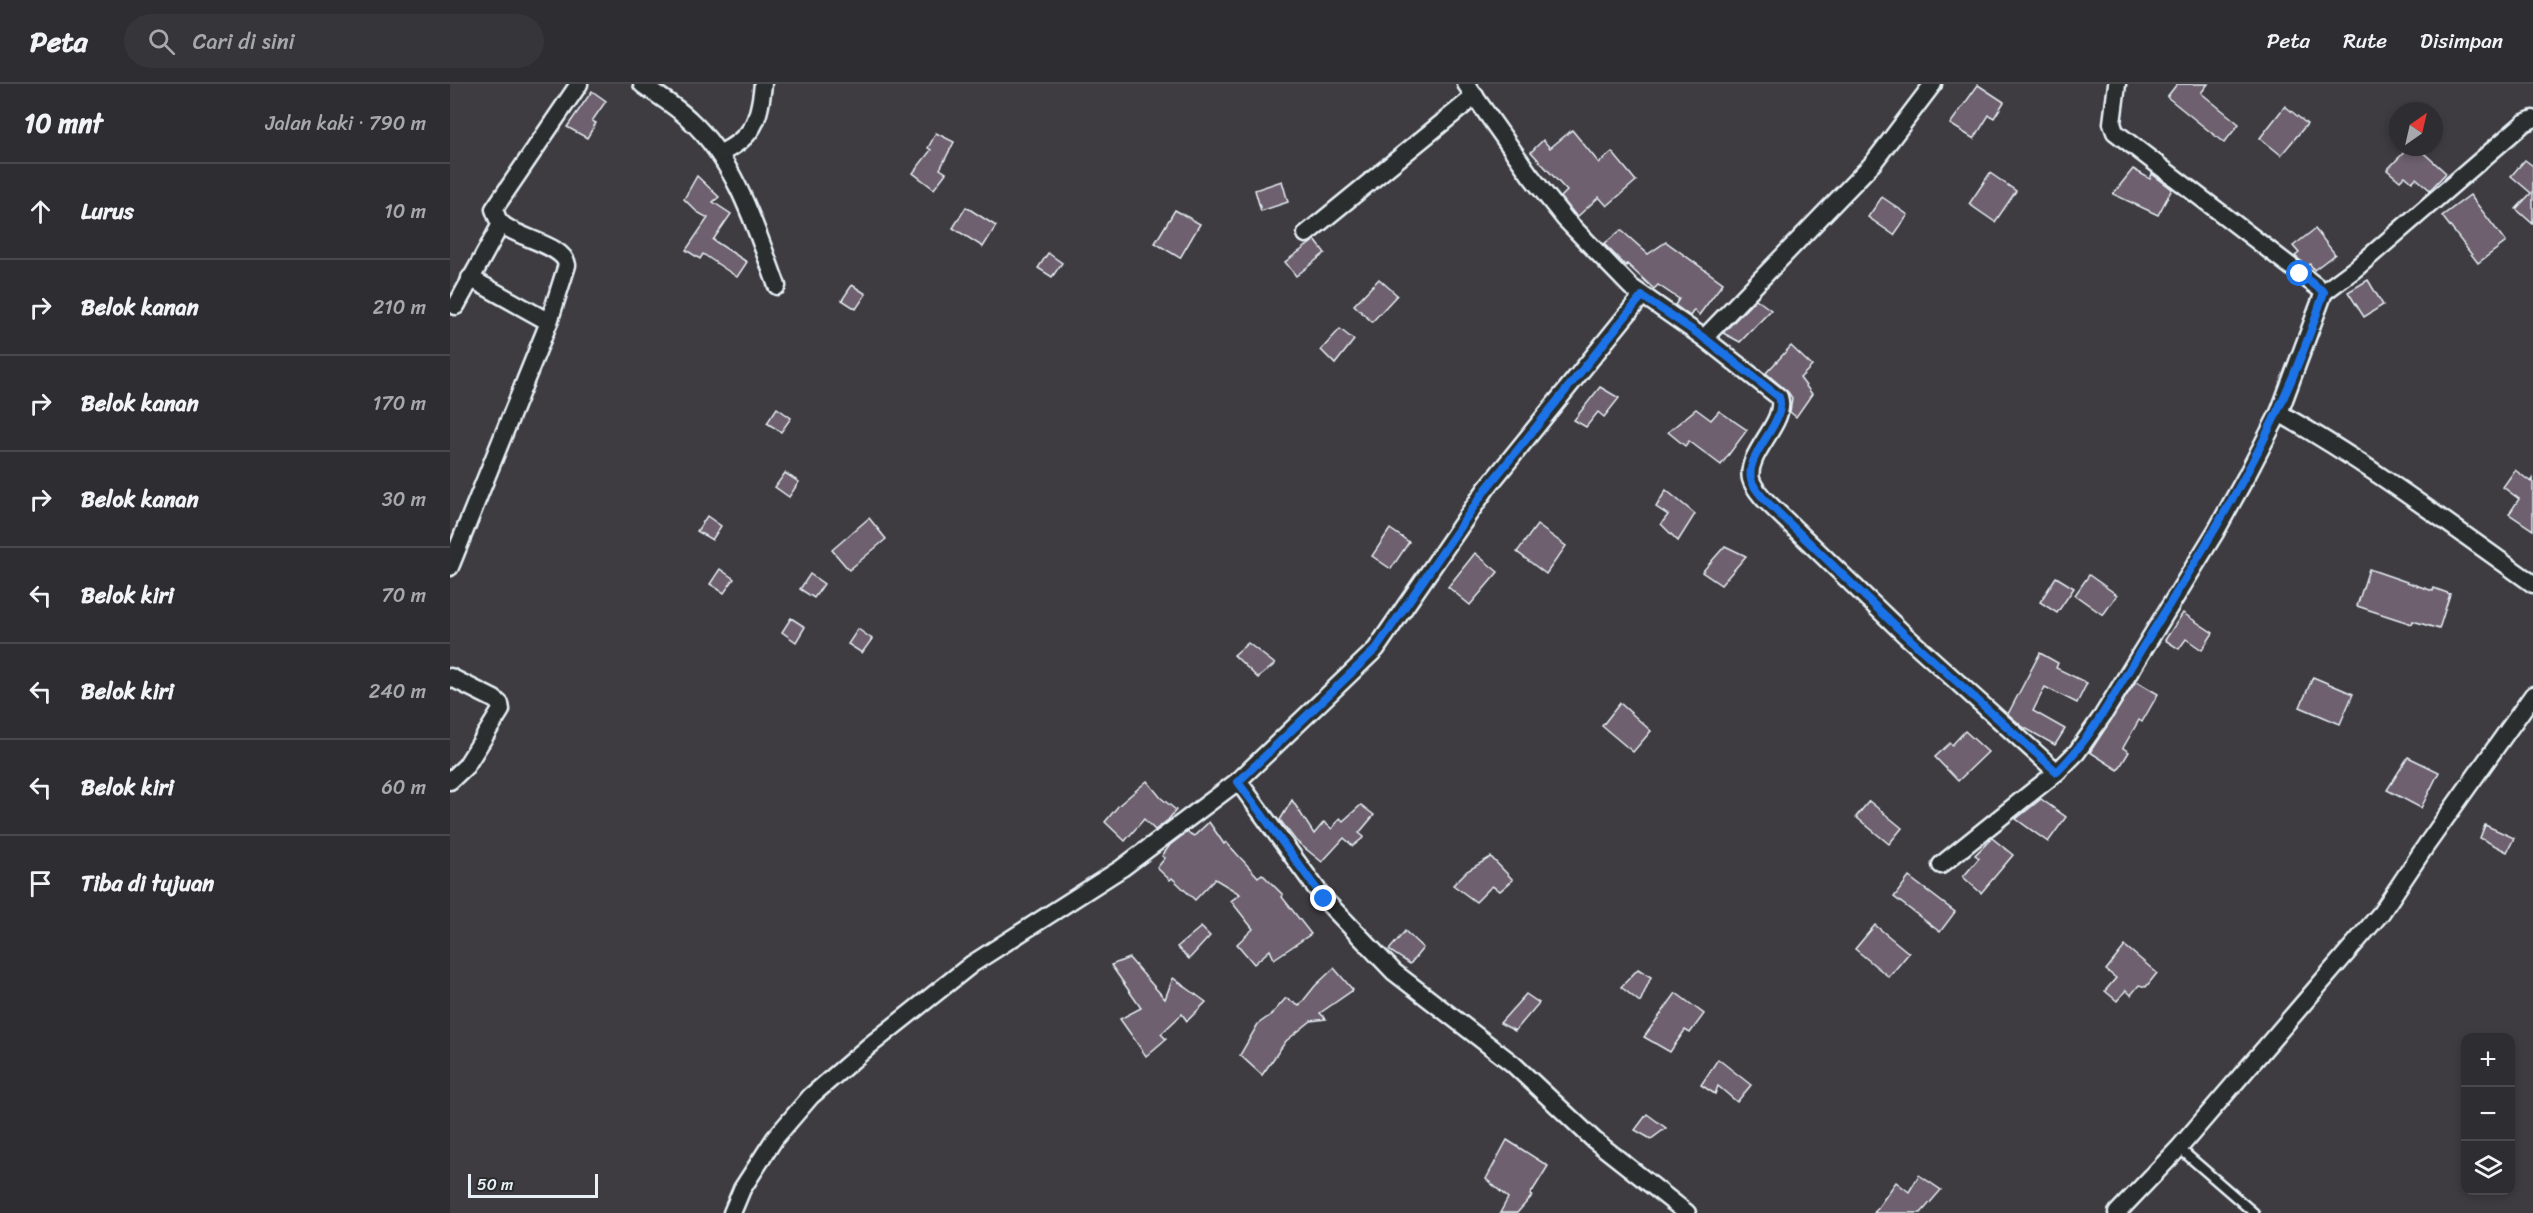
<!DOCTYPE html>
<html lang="id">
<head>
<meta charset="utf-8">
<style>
  body { margin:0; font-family:Sriracha,sans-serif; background:#363539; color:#f1f3f6 }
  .controls { position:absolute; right:18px; bottom:18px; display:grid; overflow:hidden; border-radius:12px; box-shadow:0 3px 9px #0003 }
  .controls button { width:54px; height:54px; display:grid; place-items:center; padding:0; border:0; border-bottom:2px solid #49494d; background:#2e2d31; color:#f1f3f6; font:30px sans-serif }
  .compass { position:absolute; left:1939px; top:18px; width:54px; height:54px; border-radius:50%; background:#2e2d31; box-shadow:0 3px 9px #0003; rotate:34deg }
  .scale { position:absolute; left:18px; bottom:15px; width:130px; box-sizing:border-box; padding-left:6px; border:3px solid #e8f1f8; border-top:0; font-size:16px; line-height:21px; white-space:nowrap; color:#e8f1f8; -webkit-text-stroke:4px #2a2d2e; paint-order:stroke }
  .stop { position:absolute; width:18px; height:18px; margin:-14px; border:4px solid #1a73e8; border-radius:50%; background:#fff }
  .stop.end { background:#1a73e8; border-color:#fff; box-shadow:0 2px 6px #0008 }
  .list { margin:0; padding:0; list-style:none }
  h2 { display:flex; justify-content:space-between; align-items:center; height:78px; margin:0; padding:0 24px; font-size:26px }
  h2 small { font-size:20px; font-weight:400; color:#a7a8ab }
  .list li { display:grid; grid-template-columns:39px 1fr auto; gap:18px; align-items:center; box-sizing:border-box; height:96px; padding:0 24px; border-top:2px solid #49494d }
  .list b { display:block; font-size:22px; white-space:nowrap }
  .list em { font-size:20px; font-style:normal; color:#a7a8ab }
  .icon { flex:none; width:33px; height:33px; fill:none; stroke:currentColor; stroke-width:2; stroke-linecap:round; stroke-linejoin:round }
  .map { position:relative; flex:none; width:2083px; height:1129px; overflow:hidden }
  header { display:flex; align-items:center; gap:36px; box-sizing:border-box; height:84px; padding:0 30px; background:#2e2d31; border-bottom:2px solid #49494d }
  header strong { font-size:28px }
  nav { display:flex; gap:33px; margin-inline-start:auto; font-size:21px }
  .search { width:420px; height:54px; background:#363539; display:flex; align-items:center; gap:15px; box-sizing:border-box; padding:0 21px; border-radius:33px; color:#a7a8ab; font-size:22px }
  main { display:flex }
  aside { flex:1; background:#2e2d31 }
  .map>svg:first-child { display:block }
</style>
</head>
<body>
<header>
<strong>Peta</strong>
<div class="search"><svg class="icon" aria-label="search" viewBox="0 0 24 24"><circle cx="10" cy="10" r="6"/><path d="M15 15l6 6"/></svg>Cari di sini</div>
<nav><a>Peta</a><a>Rute</a><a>Disimpan</a></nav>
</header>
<main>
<aside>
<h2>10 mnt<small>Jalan kaki · 790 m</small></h2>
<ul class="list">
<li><svg class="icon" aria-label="ahead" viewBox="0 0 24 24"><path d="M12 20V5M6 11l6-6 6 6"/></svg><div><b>Lurus</b></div><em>10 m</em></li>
<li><svg class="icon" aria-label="right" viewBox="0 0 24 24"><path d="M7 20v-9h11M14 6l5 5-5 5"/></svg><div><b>Belok kanan</b></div><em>210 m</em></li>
<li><svg class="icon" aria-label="right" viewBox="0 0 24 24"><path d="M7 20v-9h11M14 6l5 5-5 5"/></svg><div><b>Belok kanan</b></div><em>170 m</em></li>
<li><svg class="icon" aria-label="right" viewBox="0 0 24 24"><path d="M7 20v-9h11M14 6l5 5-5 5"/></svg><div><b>Belok kanan</b></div><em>30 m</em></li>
<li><svg class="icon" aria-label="left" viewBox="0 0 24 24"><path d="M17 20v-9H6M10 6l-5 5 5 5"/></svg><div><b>Belok kiri</b></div><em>70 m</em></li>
<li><svg class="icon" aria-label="left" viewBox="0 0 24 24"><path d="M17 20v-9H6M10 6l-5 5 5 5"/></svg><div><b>Belok kiri</b></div><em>240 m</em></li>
<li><svg class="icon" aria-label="left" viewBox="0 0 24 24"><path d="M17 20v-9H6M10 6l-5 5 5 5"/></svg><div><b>Belok kiri</b></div><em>60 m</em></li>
<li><svg class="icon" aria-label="arrive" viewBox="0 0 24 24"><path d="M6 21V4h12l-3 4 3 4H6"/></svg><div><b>Tiba di tujuan</b></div></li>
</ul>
</aside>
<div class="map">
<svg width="2083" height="1129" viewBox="0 0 2083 1129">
  <rect width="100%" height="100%" fill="#3e3c41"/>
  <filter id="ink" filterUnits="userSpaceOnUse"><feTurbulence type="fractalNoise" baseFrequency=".0167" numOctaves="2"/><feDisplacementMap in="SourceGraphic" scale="12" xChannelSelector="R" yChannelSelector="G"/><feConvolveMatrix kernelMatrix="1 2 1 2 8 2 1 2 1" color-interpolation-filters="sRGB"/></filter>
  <g filter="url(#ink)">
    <g fill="#6e606e" stroke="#e8f1f8" stroke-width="1.5">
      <path d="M 1727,0 L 1758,0 L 1751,9 L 1789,40 L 1774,59 L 1717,13 Z"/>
      <path d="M 1528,1 L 1554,18 L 1544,34 L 1539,31 L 1524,55 L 1500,40 Z"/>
      <path d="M 142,7 L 156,17 L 142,37 L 146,39 L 137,54 L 117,43 Z"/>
      <path d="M 1835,22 L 1857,40 L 1831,71 L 1810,54 Z"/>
      <path d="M 1122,46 L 1149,79 L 1162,68 L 1186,97 L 1157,122 L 1149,113 L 1127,133 L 1111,113 L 1117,107 L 1081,68 L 1093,56 L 1100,64 Z"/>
      <path d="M 486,49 L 504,58 L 490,85 L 496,89 L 484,105 L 463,89 L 481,66 L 478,64 Z"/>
      <path d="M 1959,63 L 1967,63 L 1996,89 L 1980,106 L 1966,94 L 1962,98 L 1955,92 L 1950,97 L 1937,86 Z"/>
      <path d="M 2075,76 L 2083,82 L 2083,140 L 2066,125 L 2081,109 L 2061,92 Z"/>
      <path d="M 1683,85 L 1700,95 L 1702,90 L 1722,105 L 1708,131 L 1663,110 Z"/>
      <path d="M 1540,89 L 1566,107 L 1545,138 L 1519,120 Z"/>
      <path d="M 247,92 L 269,113 L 263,118 L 281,130 L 263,156 L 297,178 L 287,193 L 253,170 L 250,175 L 236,166 L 258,134 L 247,128 L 234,115 Z"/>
      <path d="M 832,97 L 838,118 L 811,127 L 805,106 Z"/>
      <path d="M 2020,111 L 2056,158 L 2028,179 L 1992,132 Z"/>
      <path d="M 1432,113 L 1458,131 L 1444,151 L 1418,133 Z"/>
      <path d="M 516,123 L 546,142 L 533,163 L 503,144 Z"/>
      <path d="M 725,126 L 750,140 L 730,174 L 705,159 Z"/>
      <path d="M 1865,145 L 1885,170 L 1864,186 L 1860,180 L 1857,182 L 1845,172 L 1849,169 L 1843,162 Z"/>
      <path d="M 1171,146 L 1198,170 L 1216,158 L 1273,199 L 1249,231 L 1244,226 L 1240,232 L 1225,221 L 1229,215 L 1208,201 L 1204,205 L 1177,180 L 1176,182 L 1154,160 Z"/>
      <path d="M 865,156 L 875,169 L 846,192 L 835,178 Z"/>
      <path d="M 598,169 L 612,179 L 602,193 L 588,184 Z"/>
      <path d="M 929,195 L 947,211 L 922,238 L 904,221 Z"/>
      <path d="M 1918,196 L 1933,221 L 1914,233 L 1898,208 Z"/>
      <path d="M 402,201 L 416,210 L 406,225 L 392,216 Z"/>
      <path d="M 1306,215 L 1321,226 L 1290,258 L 1273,249 Z"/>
      <path d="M 890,245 L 904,256 L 885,280 L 871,266 Z"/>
      <path d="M 1341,262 L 1362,282 L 1350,294 L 1362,310 L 1346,333 L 1340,328 L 1342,314 L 1338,308 L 1316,289 Z"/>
      <path d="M 1150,303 L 1169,314 L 1154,333 L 1148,328 L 1136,343 L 1124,336 Z"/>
      <path d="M 327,324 L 341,334 L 331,348 L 317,339 Z"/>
      <path d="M 1246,325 L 1261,336 L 1269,327 L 1297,346 L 1271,381 L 1239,357 L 1235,362 L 1218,348 Z"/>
      <path d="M 2065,386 L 2081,398 L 2083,395 L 2083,446 L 2059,430 L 2069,415 L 2053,403 Z"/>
      <path d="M 335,389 L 349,398 L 339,413 L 325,403 Z"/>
      <path d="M 1216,406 L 1245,430 L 1228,457 L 1211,440 L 1218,431 L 1206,423 Z"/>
      <path d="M 257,432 L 271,442 L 262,456 L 247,447 Z"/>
      <path d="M 419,434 L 436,455 L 399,486 L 382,466 Z"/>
      <path d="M 1087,441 L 1116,462 L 1096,490 L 1067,468 Z"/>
      <path d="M 940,445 L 959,458 L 941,485 L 922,472 Z"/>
      <path d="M 1275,462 L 1296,472 L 1271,501 L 1252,488 Z"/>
      <path d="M 1025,469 L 1048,488 L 1020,521 L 998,503 Z"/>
      <path d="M 270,485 L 284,495 L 274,509 L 260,500 Z"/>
      <path d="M 1919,485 L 1983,507 L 1984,504 L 2000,510 L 1989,545 L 1963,537 L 1962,540 L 1907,522 Z"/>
      <path d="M 360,490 L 374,500 L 364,514 L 350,505 Z"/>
      <path d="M 1639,491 L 1667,511 L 1653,531 L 1625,511 Z"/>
      <path d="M 1606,493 L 1624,504 L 1607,529 L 1590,518 Z"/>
      <path d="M 1733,529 L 1763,549 L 1752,566 L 1736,555 L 1729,565 L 1715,556 Z"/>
      <path d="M 341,534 L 355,543 L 346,558 L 332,548 Z"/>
      <path d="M 408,545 L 422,555 L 412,569 L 398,560 Z"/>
      <path d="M 798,559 L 825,580 L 808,594 L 784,571 Z"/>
      <path d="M 1590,569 L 1608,579 L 1606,584 L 1637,599 L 1627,619 L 1595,603 L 1583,627 L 1615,645 L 1605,661 L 1573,643 L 1558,630 Z"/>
      <path d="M 1863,593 L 1903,610 L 1890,640 L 1850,623 Z"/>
      <path d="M 1686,597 L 1708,610 L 1692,638 L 1689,636 L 1673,664 L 1679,668 L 1668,686 L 1640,668 Z"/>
      <path d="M 1170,619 L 1201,647 L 1183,668 L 1152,642 Z"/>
      <path d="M 1515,647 L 1538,668 L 1508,697 L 1485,673 L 1500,659 L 1502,661 Z"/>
      <path d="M 1958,673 L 1989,688 L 1971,724 L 1937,706 Z"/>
      <path d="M 697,697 L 711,714 L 726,726 L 718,736 L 705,746 L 694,735 L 675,757 L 655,738 L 669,721 Z"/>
      <path d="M 1591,715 L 1616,733 L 1598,758 L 1566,735 Z"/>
      <path d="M 842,716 L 864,750 L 874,738 L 882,745 L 890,734 L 893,737 L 911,721 L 924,731 L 909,749 L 914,753 L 903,762 L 894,754 L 872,778 L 846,757 L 830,736 Z"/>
      <path d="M 1419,717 L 1452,744 L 1439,760 L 1406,733 Z"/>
      <path d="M 759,738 L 774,760 L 776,758 L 808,793 L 812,790 L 833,811 L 832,813 L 861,850 L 824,875 L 820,866 L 804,880 L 787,860 L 803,845 L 781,817 L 790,810 L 765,795 L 745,816 L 722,794 L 720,796 L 707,784 L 715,774 L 712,772 L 720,761 L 737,748 L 744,752 Z"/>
      <path d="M 2035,741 L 2064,754 L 2057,768 L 2030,754 Z"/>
      <path d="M 1542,754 L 1563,771 L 1531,809 L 1513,793 L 1529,774 L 1525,771 Z"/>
      <path d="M 1041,773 L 1063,796 L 1050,807 L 1042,802 L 1026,818 L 1003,801 L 1017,787 Z"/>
      <path d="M 1459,793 L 1505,828 L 1490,848 L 1444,813 Z"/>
      <path d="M 1425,841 L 1459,869 L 1439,893 L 1405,865 Z"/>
      <path d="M 751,843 L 760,852 L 739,875 L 727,863 Z"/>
      <path d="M 955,847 L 973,864 L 960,880 L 939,866 Z"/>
      <path d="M 1675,862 L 1707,889 L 1696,903 L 1689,901 L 1681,911 L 1676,906 L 1667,917 L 1655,907 L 1666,894 L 1656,886 Z"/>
      <path d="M 679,874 L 715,915 L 723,894 L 756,918 L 737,937 L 732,930 L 711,950 L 716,955 L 696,972 L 670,935 L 691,924 L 661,881 Z"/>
      <path d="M 884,884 L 903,906 L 870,929 L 876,935 L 861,937 L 836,957 L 812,991 L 790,971 L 808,940 L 822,930 L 836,914 L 849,922 L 865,902 Z"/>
      <path d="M 1188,885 L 1201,893 L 1190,918 L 1171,903 Z"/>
      <path d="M 1226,909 L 1254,930 L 1240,949 L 1235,946 L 1220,968 L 1194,953 Z"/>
      <path d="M 1076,910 L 1089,919 L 1065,947 L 1050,939 Z"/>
      <path d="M 1268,975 L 1301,1001 L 1287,1018 L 1268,1002 L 1265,1010 L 1251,1001 Z"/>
      <path d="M 1197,1030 L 1216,1044 L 1201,1055 L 1185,1046 Z"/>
      <path d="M 1057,1056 L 1098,1082 L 1080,1111 L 1082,1112 L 1067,1129 L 1050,1129 L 1058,1114 L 1036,1095 Z"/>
      <path d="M 1469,1091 L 1491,1106 L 1471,1129 L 1424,1129 L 1446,1098 L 1459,1108 Z"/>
    </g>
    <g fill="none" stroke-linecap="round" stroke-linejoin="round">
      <defs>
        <path id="service" d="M 1729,1064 L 1804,1129"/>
        <g id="minor">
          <path d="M 192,0 C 208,12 226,22 240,36 C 286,78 306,145 327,202"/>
          <path d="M 1016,0 L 1080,91 L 1115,135 L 1181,203 L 1254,254 L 1329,313 C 1338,338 1295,369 1301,395 C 1303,403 1309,409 1314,415 L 1454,550 L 1607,688"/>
          <path d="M 1667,0 L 1662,39 L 1665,48 L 1874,208"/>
          <path d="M 269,70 C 304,53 309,37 313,0"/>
          <path d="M 856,150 L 1025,12"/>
          <path d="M 20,194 L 99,238"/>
          <path d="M 6,222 L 51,140"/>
          <path d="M 1254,254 L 1423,79 L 1483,0"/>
          <path d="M 1829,329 C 1918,379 2000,441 2083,500"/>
          <path d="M 0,483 L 99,238 L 117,181 C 114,160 64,154 50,138 C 47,135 46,130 44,125 L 129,0"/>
          <path d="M 0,593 L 44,615 L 50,620 L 51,626 L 16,682 L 0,697"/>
          <path d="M 788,697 L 874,815 L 944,888 L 1063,980 L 1144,1056 L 1237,1129"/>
          <path d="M 1491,781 L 1607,688 L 1627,668 L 1653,631 L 1766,447 L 1797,391 L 1829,329 L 1874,208 L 1905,185 L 2074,39 L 2083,35"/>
          <path d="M 282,1129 L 292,1105 L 325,1054 L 361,1012 L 419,962 L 522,880 L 672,784 L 788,697 L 926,565 L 1036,405 L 1192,212"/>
          <path d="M 1667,1129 L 1729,1064 L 1931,829 L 1975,763 L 2083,611"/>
        </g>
      </defs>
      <use href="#service" stroke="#e8f1f8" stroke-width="13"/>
      <use href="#minor" stroke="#e8f1f8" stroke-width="21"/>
      <use href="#service" stroke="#2a2d2e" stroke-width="8"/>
      <use href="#minor" stroke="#2a2d2e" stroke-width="16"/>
    </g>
  </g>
  <g fill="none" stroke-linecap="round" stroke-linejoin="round" filter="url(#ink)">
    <path stroke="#1a73e8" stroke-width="8" d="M 874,815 L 788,698 L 926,565 L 1036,405 L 1192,212 L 1254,254 L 1329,313 C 1338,338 1295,369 1301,395 C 1303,403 1309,409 1314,415 L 1454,550 L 1607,688 C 1644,651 1667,605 1694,561 C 1767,445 1833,339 1874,208 L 1850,190"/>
  </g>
</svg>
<div class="controls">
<button>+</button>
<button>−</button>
<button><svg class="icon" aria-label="layers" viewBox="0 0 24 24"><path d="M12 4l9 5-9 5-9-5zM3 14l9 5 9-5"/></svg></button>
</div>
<svg class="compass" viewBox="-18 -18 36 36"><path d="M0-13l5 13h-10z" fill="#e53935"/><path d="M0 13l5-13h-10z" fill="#a7a8ab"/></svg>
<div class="scale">50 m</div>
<div class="stop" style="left:1850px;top:190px"></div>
<div class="stop end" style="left:874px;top:815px"></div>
</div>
</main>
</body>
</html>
